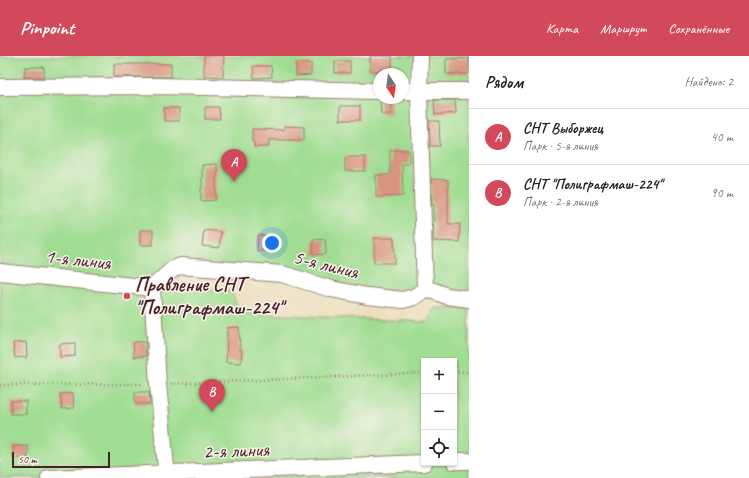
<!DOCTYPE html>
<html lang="ru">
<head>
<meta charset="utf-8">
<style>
  body { margin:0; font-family:Caveat,sans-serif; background:#f2f2f2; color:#202124 }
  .controls { position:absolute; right:12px; bottom:12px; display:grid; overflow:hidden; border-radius:0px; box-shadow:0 1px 3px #0004 }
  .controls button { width:36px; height:36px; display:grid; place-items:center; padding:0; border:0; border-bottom:1px solid #e0e0e0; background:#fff; color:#202124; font:20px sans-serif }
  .compass { position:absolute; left:373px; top:12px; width:36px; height:36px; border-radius:50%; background:#fff; box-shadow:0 1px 3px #0004; rotate:167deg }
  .scale { position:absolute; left:12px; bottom:10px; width:98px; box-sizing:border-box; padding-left:4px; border:2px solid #4a1f2b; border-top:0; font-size:11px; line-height:14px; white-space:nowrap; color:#4a1f2b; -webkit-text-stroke:3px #f7f3e8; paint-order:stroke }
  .you { position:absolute; left:272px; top:187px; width:14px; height:14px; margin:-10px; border:3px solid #fff; border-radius:50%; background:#1a73e8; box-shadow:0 0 0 6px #1a73e833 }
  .badge { display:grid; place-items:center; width:26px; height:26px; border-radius:50%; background:#d1495b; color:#fff; font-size:13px; font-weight:700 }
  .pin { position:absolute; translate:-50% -33px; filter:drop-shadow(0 1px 2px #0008) }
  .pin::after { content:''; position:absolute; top:21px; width:14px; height:12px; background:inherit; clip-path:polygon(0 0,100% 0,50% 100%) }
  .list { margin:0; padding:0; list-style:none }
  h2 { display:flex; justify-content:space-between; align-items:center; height:52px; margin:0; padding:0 16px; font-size:17px }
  h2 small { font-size:13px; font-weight:400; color:#757577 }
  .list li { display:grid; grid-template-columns:26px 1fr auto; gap:12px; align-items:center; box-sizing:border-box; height:56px; padding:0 16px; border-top:1px solid #e0e0e0 }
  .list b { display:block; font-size:15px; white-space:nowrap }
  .list p { margin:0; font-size:13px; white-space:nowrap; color:#757577 }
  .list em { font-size:13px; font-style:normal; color:#757577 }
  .icon { flex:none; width:22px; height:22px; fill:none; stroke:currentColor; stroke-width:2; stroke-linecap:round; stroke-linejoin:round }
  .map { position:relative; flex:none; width:469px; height:422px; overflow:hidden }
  header { display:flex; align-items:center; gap:24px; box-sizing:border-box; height:56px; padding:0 20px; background:#d1495b; color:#fff }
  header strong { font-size:19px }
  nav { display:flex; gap:22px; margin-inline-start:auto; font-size:14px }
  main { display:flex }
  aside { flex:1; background:#fff }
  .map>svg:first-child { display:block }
</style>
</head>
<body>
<header>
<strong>Pinpoint</strong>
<nav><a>Карта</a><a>Маршрут</a><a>Сохранённые</a></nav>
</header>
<main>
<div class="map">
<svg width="469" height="422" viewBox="0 0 469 422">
  <rect width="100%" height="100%" fill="#f7f3e8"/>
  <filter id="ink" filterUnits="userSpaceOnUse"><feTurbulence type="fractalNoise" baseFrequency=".025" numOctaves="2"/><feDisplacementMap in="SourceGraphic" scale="8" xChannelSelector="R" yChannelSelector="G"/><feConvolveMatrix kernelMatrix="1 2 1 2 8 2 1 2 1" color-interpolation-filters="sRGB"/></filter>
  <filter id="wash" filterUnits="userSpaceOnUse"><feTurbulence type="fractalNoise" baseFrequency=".012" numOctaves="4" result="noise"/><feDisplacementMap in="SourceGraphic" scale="16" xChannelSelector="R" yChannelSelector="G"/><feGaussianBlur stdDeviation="0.9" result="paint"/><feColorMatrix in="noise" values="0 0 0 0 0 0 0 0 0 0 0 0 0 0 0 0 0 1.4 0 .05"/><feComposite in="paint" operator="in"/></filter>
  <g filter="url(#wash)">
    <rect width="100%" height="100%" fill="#ecdebc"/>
    <path fill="#a0dd92" stroke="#757e5e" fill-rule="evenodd" d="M 0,0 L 469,0 L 469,242 L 447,240 L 409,243 L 284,222 L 181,210 L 162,232 L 231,235 L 240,257 L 427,266 L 435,252 L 469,252 L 469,422 L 0,422 ZM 379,18 L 403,18 L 403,42 L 379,42 ZM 424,305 L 454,305 L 454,407 L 424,407 Z"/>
    <g id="blocks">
      <g fill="#d99480">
        <path d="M 204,0 L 224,0 L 223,21 L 204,20 Z"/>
        <rect x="370" y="0" width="22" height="15"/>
        <path d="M 469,2 L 469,18 L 446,18 L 446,3 Z"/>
        <rect x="335" y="5" width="15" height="12"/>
        <path d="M 296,7 L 311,7 L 311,19 L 296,20 Z"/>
        <rect x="114" y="8" width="57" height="13"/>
        <path d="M 253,10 L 271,10 L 272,21 L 254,22 Z"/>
        <path d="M 25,11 L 44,11 L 44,21 L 24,21 Z"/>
        <path d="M 391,42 L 391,58 L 381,58 L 380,44 L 384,43 Z"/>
        <path d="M 434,44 L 455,44 L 456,57 L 435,59 Z"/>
        <rect x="340" y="50" width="20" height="14"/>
        <path d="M 205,51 L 219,51 L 220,63 L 205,63 Z"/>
        <rect x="164" y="52" width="15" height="13"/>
        <path d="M 429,65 L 439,65 L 440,90 L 430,90 Z"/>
        <path d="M 284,70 L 304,71 L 304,84 L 269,84 L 269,91 L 254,91 L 254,86 L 252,85 L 252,73 L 284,74 Z"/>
        <path d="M 390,94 L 409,94 L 409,108 L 402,108 L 403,140 L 376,141 L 376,119 L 390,119 Z"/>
        <rect x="345" y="101" width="20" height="14"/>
        <path d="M 217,108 L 217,121 L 216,121 L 216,144 L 201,145 L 201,132 L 202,132 L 202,109 Z"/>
        <path d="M 431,123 L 448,124 L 448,168 L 460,168 L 459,186 L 433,185 L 434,149 L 432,149 Z"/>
        <rect x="140" y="174" width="13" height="15"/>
        <path d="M 204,174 L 221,176 L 219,192 L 202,190 Z"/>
        <path d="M 258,179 L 272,180 L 271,195 L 257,195 Z"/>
        <path d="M 374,182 L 394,182 L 395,207 L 374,207 Z"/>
        <path d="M 325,183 L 326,198 L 313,199 L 313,184 Z"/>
        <path d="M 239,271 L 240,294 L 242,294 L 241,307 L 226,306 L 227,284 L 227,272 Z"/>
        <path d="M 26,286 L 27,301 L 15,302 L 13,287 Z"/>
        <path d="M 133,286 L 145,286 L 146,300 L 134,301 Z"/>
        <path d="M 75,287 L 75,300 L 60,301 L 60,288 Z"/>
        <path d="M 220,333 L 222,347 L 209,349 L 208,334 Z"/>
        <path d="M 135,336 L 149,336 L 150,348 L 135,348 Z"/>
        <path d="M 73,337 L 74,352 L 62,353 L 60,338 Z"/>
        <rect x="11" y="345" width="15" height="13"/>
        <rect x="13" y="390" width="15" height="12"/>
      </g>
    </g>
  </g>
  <g filter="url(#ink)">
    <use href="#blocks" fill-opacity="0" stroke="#9b7e74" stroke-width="1"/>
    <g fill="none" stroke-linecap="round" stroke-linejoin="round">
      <defs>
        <g id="street">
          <path d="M 420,0 L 419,36 L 425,234"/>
          <path d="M 0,31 L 158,30 L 379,35"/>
          <path d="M 403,35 L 469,35"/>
          <path d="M 0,216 L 152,232"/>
          <path d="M 152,232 L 173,213 L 181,210 L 282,218 L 331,233 L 367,240 L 403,244 L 414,241 L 425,234 L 434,235 L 447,240 L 469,243"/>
          <path d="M 152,232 L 158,328 L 167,422"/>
          <path d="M 454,405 L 469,405"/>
          <path d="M 49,422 L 424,407"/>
        </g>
      </defs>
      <use href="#street" stroke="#9b7e74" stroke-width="18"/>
      <g stroke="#9b7e74" stroke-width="2.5" stroke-dasharray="1 3" stroke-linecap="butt">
        <path d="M 454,316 L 469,316"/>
        <path d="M 171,328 L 424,317"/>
        <path d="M 0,329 L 144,328"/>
      </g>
      <use href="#street" stroke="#fff" stroke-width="16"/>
    </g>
  </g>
  <circle fill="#d1495b" stroke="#f7f3e8" stroke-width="1.5" cx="127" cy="240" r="4"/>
  <g text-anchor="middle" stroke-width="3" stroke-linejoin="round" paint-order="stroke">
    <g font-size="20" fill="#4a1f2b" stroke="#f7f3e8">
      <text transform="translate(78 203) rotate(6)" y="7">1-я линия</text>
      <text transform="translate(326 208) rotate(14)" y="7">5-я линия</text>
      <text transform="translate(236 394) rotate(-2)" y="7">2-я линия</text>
    </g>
    <g font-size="20" font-weight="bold" fill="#4a1f2b" stroke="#f7f3e8" text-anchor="start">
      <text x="135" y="235">Правление СНТ<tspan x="135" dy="23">"Полиграфмаш-224"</tspan></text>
    </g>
  </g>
</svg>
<div class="controls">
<button>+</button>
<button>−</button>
<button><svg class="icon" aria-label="locate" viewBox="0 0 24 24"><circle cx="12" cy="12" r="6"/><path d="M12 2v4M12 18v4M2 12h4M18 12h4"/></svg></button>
</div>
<svg class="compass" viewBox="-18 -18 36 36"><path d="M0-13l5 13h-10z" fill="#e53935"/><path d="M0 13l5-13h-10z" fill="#757577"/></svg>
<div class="scale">50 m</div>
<div class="you"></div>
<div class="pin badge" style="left:234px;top:126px">A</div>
<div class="pin badge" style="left:212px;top:356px">B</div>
</div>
<aside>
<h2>Рядом<small>Найдено: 2</small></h2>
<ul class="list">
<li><span class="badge">A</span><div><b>СНТ Выборжец</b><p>Парк · 5-я линия</p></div><em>40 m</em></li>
<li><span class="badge">B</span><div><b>СНТ &quot;Полиграфмаш-224&quot;</b><p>Парк · 2-я линия</p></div><em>90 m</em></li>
</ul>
</aside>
</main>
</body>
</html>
